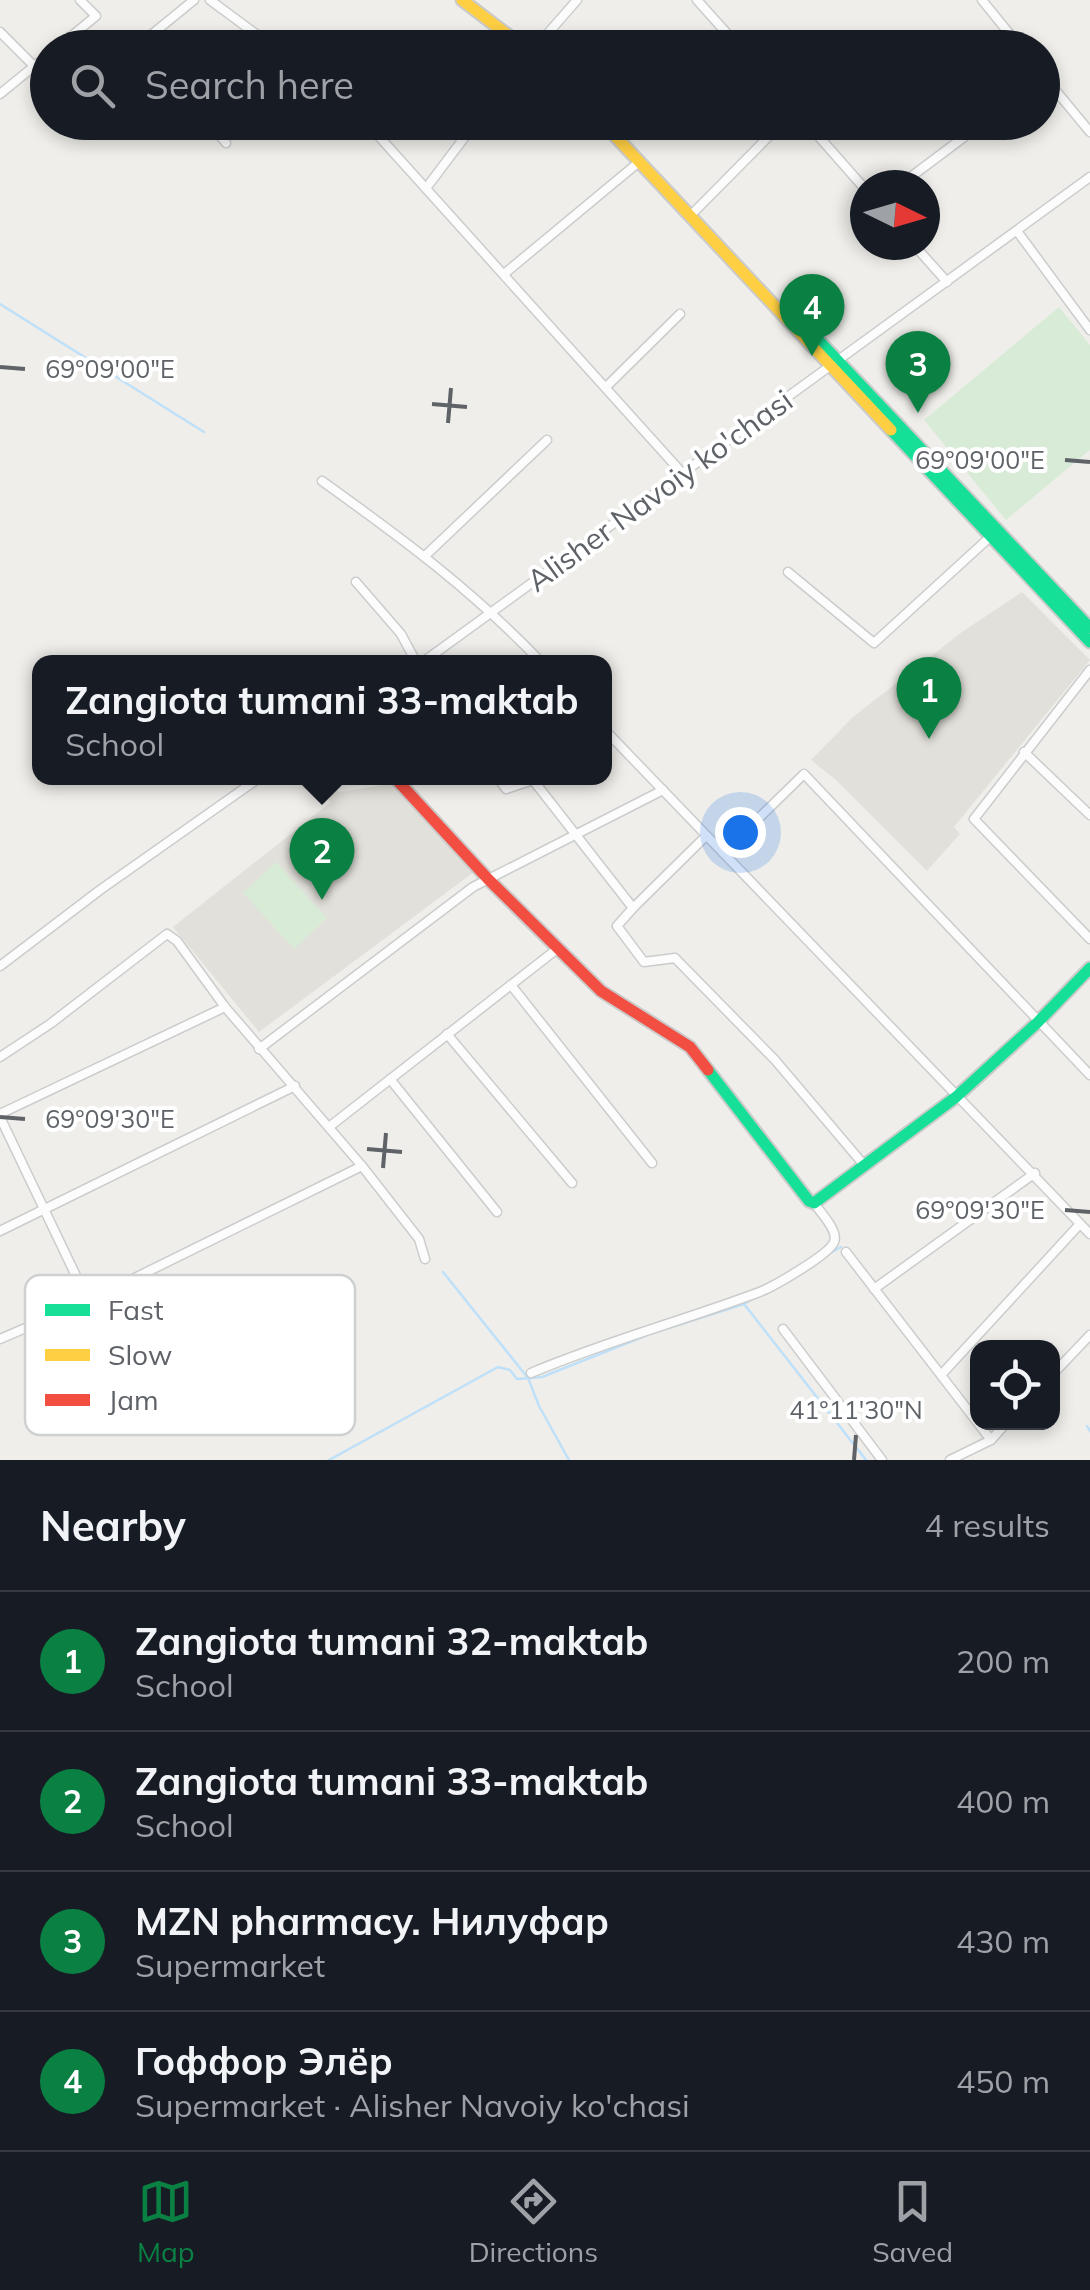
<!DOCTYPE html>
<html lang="en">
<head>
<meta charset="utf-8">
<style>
  body { margin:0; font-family:Mulish,sans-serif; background:#20242c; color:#f1f3f6 }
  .controls { position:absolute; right:30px; bottom:30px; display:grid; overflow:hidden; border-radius:20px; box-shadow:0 5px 15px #0003 }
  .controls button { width:90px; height:90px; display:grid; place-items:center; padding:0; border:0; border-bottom:2px solid #363941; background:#171b24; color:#f1f3f6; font:50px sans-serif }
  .compass { position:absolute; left:850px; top:170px; width:90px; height:90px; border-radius:50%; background:#171b24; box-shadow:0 5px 15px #0003; rotate:95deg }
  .you { position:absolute; left:740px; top:832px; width:35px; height:35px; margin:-25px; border:8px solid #fff; border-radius:50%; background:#1a73e8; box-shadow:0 0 0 15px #1a73e833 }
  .badge { display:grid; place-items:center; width:65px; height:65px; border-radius:50%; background:#0b8043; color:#fff; font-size:32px; font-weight:700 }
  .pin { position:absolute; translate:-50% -82px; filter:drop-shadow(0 2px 5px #0008) }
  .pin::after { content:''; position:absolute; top:52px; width:35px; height:30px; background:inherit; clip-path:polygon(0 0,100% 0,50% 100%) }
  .popup { position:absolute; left:32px; top:655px; width:580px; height:130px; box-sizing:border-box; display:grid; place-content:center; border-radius:20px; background:#171b24; filter:drop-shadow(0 2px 8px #0005); font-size:32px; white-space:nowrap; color:#9ea1a6 }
  .popup b { font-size:38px; color:#f1f3f6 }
  .popup::after { content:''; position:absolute; left:50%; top:100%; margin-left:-20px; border:20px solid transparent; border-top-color:#171b24 }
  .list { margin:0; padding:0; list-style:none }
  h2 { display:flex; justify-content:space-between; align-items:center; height:130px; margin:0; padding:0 40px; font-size:42px }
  h2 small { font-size:32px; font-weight:400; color:#9ea1a6 }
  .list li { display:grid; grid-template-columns:65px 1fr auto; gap:30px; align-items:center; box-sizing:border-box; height:140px; padding:0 40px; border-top:2px solid #363941 }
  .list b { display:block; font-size:38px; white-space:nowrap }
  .list p { margin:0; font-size:32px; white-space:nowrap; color:#9ea1a6 }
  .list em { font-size:32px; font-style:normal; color:#9ea1a6 }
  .icon { flex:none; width:55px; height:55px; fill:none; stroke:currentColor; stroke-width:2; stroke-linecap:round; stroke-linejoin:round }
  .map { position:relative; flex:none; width:1090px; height:1460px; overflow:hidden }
  .search { position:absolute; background:#171b24; box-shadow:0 5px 15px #0003; left:30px; right:30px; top:30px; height:110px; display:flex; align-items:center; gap:25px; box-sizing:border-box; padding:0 35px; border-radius:55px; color:#9ea1a6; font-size:38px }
  .sheet { height:690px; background:#171b24 }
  nav { display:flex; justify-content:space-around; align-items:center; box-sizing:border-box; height:140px; border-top:2px solid #363941; background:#171b24; font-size:28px; color:#9ea1a6 }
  nav a { display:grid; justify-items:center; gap:5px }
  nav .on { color:#0b8043 }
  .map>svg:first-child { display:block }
</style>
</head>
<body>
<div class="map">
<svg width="1090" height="1460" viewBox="0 0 1090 1460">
  <rect width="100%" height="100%" fill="#efeeea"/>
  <g fill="#e2e0da">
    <path d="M 1022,592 L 1090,660 L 954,827 L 960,834 L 927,871 L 836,780 L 811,760 L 853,717 L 962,632 Z"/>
    <path d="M 314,778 L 327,778 L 339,792 L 391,784 L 474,872 L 259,1032 L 173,927 L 331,802 Z"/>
  </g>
  <g fill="#d8ebd6">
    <path d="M 1059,307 L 1090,345 L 1090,450 L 1006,520 L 924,420 Z"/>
    <path d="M 276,862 L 327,918 L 294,949 L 243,893 Z"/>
  </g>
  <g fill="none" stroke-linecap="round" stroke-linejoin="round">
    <g stroke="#bfe0f9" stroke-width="2.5">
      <path d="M 0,304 L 204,432"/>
      <path d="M 825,1256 L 841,1247"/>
      <path d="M 443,1272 L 528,1378 L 539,1406 L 569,1460"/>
      <path d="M 744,1304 L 866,1460"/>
      <path d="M 1087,1426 L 1090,1431"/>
      <path d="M 329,1460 L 498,1367 L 510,1370 L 517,1379 L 542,1377 L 650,1334 L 744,1304 L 758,1296"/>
    </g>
    <defs>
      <g id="street">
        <path d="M 210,0 L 275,48"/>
        <path d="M 697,0 L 740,48"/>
        <path d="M 982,0 L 1021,48"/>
        <path d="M 0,32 L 34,66"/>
        <path d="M 57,48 L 96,16 L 80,0"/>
        <path d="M 143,48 L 140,44 L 194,0"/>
        <path d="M 535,48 L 577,0"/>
        <path d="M 873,48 L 886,37 L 894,48"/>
        <path d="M 1042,74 L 1090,132"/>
        <path d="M 0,94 L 48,55"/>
        <path d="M 208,122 L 226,143"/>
        <path d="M 366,122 L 683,474"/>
        <path d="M 806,122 L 865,189"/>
        <path d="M 900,185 L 964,137 L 953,122"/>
        <path d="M 427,187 L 476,122"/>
        <path d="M 695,211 L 783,122"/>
        <path d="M 1017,231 L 1090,330"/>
        <path d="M 914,245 L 947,282"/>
        <path d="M 504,274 L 639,162"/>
        <path d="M 606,387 L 680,314"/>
        <path d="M 322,481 C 403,539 472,590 541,662"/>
        <path d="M 426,555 L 547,440"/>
        <path d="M 788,572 L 874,643 L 990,537"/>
        <path d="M 356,582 L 401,634 L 416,662"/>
        <path d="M 423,662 L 1090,177"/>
        <path d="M 1090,670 L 974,819 L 1090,939"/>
        <path d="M 604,729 L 1090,1234"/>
        <path d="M 1024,752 L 1090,815"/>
        <path d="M 498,778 L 506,789 L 533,780 L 633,908 L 617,926 L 644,962 L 675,958 L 775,1060 L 864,1165"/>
        <path d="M 723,853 L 804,774 L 1090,1075"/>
        <path d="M 633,908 L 706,836"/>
        <path d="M 0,966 L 100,890 L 259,778"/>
        <path d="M 511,985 L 652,1163"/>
        <path d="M 447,1034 L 572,1183"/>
        <path d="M 259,1049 L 473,887 L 663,790"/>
        <path d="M 0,1057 L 50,1024 L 167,934 L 177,941 L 225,1007 L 362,1166 L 419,1239 L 425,1259"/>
        <path d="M 390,1079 L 497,1212"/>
        <path d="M 0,1114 L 225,1007"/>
        <path d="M 0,1117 L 88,1301"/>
        <path d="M 329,1127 L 557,949"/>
        <path d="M 0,1231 L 295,1086"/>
        <path d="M 846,1252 L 991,1440"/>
        <path d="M 874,1289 L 1035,1173"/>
        <path d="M 783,1329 L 882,1460"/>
        <path d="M 0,1339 L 88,1301 L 362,1166"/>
        <path d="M 531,1373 C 604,1342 682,1321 757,1293 C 771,1288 829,1255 834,1242 C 839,1231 820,1212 814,1203"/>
        <path d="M 941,1375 L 1079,1225"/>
        <path d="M 1052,1375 L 1090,1335"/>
        <path d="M 950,1460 L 991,1440 L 1007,1422"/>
      </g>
      <g id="fast">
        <path d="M 790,310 L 1090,628"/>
        <path d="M 891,430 L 1090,642"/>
        <path d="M 708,1070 L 809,1201 L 814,1203 L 956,1097 L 1038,1022 L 1090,968"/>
      </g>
      <g id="slow">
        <path d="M 462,0 L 525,48"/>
        <path d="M 602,122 L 891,430"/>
      </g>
      <path id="jam" d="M 395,778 L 488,879 L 601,991 L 690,1047 L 708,1070"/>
    </defs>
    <use href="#street" stroke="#cbcccc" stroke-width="11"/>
    <use href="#fast" stroke="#cacacb" stroke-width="15"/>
    <use href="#slow" stroke="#cacacb" stroke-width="15"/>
    <use href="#jam" stroke="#cacacb" stroke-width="15"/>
    <use href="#street" stroke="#fdfcfc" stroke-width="8"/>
    <use href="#fast" stroke="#16e098" stroke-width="11"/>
    <use href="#slow" stroke="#ffcf43" stroke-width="11"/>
    <use href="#jam" stroke="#f24e42" stroke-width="11"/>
  </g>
  <path fill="none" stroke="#5f6368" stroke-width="4" d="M 0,367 L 25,369M 432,404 L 467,407M 448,423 L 451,388M 1065,460 L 1090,462M 0,1117 L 25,1119M 367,1149 L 402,1152M 383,1168 L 386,1133M 1065,1210 L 1090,1212M 854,1460 L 856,1435"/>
  <g text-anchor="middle" stroke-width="8" stroke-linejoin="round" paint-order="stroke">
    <g font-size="30" fill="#5f6368" stroke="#fff">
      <text transform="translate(660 491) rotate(-36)" y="10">Alisher Navoiy ko'chasi</text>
    </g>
  </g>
  <rect x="25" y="1275" width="330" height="160" rx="15" fill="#fff" stroke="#cfd0d2" stroke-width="2.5"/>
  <rect x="45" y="1304" width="45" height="12" fill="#16e098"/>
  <rect x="45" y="1349" width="45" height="12" fill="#ffcf43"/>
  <rect x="45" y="1394" width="45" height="12" fill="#f24e42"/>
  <g font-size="28" fill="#5f6368">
    <text x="108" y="1320">Fast</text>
    <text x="108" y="1365">Slow</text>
    <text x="108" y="1410">Jam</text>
  </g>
  <g font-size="25" text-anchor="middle" fill="#5f6368" stroke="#fff" stroke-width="8" stroke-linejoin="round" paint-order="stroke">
    <text x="110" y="378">69°09'00"E</text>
    <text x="980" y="469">69°09'00"E</text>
    <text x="110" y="1128">69°09'30"E</text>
    <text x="980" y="1219">69°09'30"E</text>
    <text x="856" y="1419">41°11'30"N</text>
  </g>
</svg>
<div class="controls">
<button><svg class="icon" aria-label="locate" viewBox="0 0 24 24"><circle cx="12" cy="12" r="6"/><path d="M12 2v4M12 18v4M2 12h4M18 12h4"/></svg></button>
</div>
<svg class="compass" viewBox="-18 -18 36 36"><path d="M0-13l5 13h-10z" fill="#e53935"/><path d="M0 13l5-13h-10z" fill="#9ea1a6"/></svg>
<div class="you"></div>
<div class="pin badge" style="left:929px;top:739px">1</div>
<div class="pin badge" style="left:322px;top:900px">2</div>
<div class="popup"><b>Zangiota tumani 33-maktab</b>School</div>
<div class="pin badge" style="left:918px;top:413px">3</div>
<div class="pin badge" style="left:812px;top:356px">4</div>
<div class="search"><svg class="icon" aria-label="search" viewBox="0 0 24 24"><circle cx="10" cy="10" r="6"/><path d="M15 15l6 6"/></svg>Search here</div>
</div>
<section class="sheet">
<h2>Nearby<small>4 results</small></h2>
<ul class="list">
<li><span class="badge">1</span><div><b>Zangiota tumani 32-maktab</b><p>School</p></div><em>200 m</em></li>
<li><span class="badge">2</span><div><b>Zangiota tumani 33-maktab</b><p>School</p></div><em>400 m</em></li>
<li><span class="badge">3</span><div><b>MZN pharmacy. Нилуфар</b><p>Supermarket</p></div><em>430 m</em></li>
<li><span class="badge">4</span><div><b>Гоффор Элёр</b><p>Supermarket · Alisher Navoiy ko'chasi</p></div><em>450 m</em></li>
</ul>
</section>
<nav>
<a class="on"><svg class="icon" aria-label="map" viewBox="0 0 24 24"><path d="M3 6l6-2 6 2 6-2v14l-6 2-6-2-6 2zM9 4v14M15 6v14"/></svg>Map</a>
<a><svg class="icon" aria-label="directions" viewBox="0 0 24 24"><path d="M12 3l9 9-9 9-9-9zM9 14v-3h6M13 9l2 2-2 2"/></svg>Directions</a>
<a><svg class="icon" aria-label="saved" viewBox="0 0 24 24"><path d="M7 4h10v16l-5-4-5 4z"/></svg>Saved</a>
</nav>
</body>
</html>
